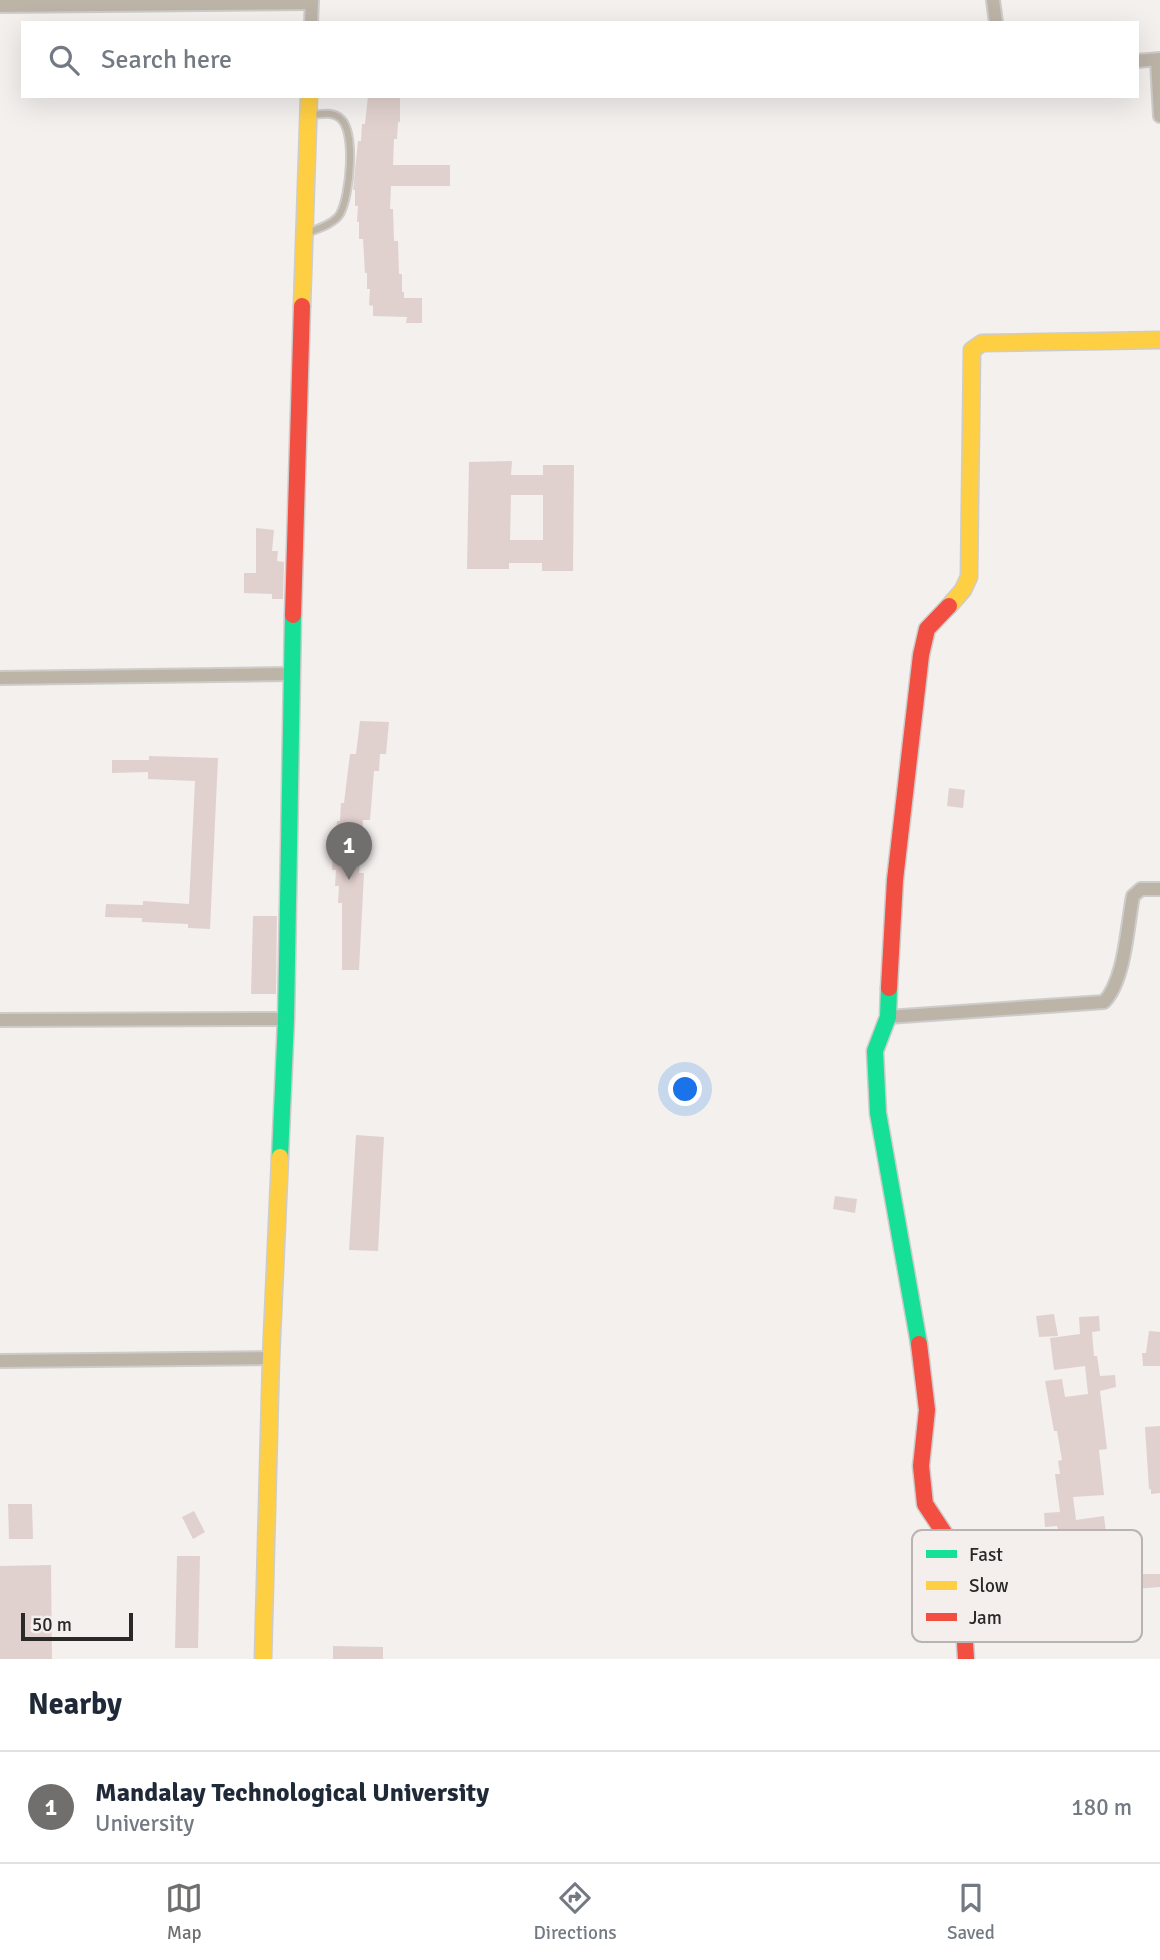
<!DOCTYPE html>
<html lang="en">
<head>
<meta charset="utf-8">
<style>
  body { margin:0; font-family:Signika,sans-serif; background:#f6f6f7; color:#1f2937 }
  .scale { position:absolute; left:21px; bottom:18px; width:112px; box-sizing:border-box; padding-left:7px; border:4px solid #2b2928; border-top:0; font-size:19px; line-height:24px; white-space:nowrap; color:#2b2928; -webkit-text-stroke:5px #f4efed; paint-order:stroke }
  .you { position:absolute; left:686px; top:1090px; width:24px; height:24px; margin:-18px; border:5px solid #fff; border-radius:50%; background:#1a73e8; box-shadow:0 0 0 10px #1a73e833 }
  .badge { display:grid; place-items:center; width:46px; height:46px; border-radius:50%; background:#716f6d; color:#fff; font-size:23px; font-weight:700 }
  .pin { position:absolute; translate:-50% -58px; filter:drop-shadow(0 2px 4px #0008) }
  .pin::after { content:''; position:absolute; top:37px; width:24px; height:21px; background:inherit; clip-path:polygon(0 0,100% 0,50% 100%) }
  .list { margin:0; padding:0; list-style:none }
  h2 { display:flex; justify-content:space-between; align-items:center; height:91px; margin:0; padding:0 28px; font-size:30px }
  h2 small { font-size:23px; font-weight:400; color:#747a83 }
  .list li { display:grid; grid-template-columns:46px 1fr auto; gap:21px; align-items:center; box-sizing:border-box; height:112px; padding:0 28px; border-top:2px solid #e0e1e3 }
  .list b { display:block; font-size:26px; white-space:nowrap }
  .list p { margin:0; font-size:23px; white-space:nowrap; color:#747a83 }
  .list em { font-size:23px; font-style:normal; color:#747a83 }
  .icon { flex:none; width:38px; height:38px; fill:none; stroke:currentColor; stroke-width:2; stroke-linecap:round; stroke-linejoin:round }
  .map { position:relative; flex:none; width:1160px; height:1659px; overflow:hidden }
  .search { position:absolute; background:#fff; box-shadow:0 7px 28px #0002; left:21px; right:21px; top:21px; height:77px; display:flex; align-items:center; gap:18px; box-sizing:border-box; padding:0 24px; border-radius:0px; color:#747a83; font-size:26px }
  .sheet { height:203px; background:#fff }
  nav { display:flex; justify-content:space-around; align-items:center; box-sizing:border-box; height:98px; border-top:2px solid #e0e1e3; background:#fff; font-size:19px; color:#747a83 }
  nav a { display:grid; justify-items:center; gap:4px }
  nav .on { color:#716f6d }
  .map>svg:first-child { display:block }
</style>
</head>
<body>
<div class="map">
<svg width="1160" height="1659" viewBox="0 0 1160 1659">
  <rect width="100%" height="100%" fill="#f3f0ee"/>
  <g fill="#e1d1ce" fill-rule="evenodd">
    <path d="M 368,96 L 400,96 L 400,122 L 398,122 L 397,139 L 394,139 L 393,165 L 450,165 L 450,186 L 391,186 L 390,209 L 393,209 L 394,241 L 398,241 L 399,274 L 402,274 L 402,292 L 404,292 L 404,298 L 422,298 L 422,323 L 406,323 L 407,317 L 373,316 L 373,306 L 369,305 L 370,289 L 367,289 L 367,273 L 365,273 L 363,239 L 359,239 L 359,222 L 357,222 L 358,206 L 355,206 L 355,190 L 353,190 L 358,141 L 361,141 L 362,124 L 365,124 Z"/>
    <path d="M 512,461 L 511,475 L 543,475 L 543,465 L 574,465 L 573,571 L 542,571 L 542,563 L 509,563 L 509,569 L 467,569 L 469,462 ZM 511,495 L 543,495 L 543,540 L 510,540 Z"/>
    <path d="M 256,528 L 274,530 L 272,551 L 278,551 L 277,561 L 284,562 L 283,599 L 272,599 L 272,594 L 244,593 L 244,573 L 256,573 Z"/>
    <path d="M 360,721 L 389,722 L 386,754 L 380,754 L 379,771 L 374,771 L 370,820 L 363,820 L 359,873 L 364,873 L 359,970 L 342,970 L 342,903 L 338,903 L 339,886 L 335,886 L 336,870 L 332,870 L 334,837 L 336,837 L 337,821 L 340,821 L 341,803 L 344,803 L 350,754 L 356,754 Z"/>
    <path d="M 149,756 L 218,758 L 210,929 L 188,928 L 188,924 L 142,922 L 142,918 L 105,917 L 106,904 L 143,905 L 143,901 L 189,904 L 195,781 L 148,779 L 148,772 L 112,773 L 112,760 L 149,760 Z"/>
    <path d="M 949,788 L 965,790 L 963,808 L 947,806 Z"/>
    <path d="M 253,916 L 277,916 L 276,994 L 251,994 Z"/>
    <path d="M 356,1135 L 384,1137 L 378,1251 L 349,1250 Z"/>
    <path d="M 835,1196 L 857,1199 L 855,1213 L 833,1209 Z"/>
    <path d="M 1054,1314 L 1058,1336 L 1039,1337 L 1036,1316 Z"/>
    <path d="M 1099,1316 L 1100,1331 L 1092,1332 L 1094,1356 L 1097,1356 L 1100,1376 L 1115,1375 L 1116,1387 L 1100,1391 L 1107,1449 L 1099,1450 L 1104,1495 L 1073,1497 L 1076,1520 L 1104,1516 L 1106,1533 L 1061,1541 L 1057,1526 L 1045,1527 L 1044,1513 L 1060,1512 L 1055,1474 L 1060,1474 L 1058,1461 L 1062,1460 L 1057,1431 L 1054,1431 L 1045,1381 L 1062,1379 L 1065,1397 L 1088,1394 L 1085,1366 L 1054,1370 L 1050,1338 L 1080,1334 L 1079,1317 Z"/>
    <path d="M 1149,1331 L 1160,1332 L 1160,1366 L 1143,1366 L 1142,1353 L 1146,1353 Z"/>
    <path d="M 1160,1426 L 1160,1493 L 1151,1494 L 1151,1489 L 1149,1489 L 1145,1427 Z"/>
    <path d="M 8,1504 L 32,1504 L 33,1539 L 9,1539 Z"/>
    <path d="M 194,1511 L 205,1532 L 193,1539 L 182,1517 Z"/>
    <path d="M 177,1556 L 200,1556 L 198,1648 L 175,1648 Z"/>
    <path d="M 51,1565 L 52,1659 L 0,1659 L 0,1566 Z"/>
    <path d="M 1124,1574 L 1160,1574 L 1160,1587 L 1124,1590 Z"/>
    <path d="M 333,1646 L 383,1647 L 383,1659 L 333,1659 Z"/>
  </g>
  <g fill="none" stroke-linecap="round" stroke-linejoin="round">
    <defs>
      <path id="lane" d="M 307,233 C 317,229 334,224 340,214 C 350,196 356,133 341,119 C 333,111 321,114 310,115"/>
      <g id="street">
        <path d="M 993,0 L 996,23"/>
        <path d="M 0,6 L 311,3"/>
        <path d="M 311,23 L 312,0"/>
        <path d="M 1157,60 L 1160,116"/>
        <path d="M 1137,61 L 1160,59"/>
        <path d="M 0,678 L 291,674"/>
        <path d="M 888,1017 L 1104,1002 C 1125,980 1127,927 1133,896 L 1141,889 L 1160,889"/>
        <path d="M 0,1020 L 286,1019"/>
        <path d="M 0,1361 L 271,1358"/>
      </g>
      <g id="fast">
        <path d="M 889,988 L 888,1017 L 875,1051 L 878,1113 L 919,1344"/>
        <path d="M 280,1157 L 286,1019 L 293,615"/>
      </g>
      <g id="slow">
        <path d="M 302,306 L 309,96"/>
        <path d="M 949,606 L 963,590 L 969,577 L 972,350 L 982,343 L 1160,340"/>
        <path d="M 263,1659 L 271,1358 L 280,1157"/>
      </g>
      <g id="jam">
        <path d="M 293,615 L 302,306"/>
        <path d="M 889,988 L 895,880 L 921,655 L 927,629 L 949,606"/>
        <path d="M 919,1344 L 927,1410 L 921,1466 L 925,1504 L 954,1548 L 963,1610 L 966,1659"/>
      </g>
    </defs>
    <use href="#lane" stroke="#cecccb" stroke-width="10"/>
    <use href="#street" stroke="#cecccb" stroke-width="16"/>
    <use href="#fast" stroke="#cecccb" stroke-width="19"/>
    <use href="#slow" stroke="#cecccb" stroke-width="19"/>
    <use href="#jam" stroke="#cecccb" stroke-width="19"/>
    <use href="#lane" stroke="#bdb4a8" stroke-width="6"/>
    <use href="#street" stroke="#bdb4a8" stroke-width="12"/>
    <use href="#fast" stroke="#16e098" stroke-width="16"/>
    <use href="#slow" stroke="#ffcf43" stroke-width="16"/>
    <use href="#jam" stroke="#f24e42" stroke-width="16"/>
  </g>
  <rect x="912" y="1530" width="230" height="112" rx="10" fill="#f4efed" stroke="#b8b4b2" stroke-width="2"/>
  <rect x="926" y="1550" width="31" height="8" fill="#16e098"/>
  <rect x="926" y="1581" width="31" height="9" fill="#ffcf43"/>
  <rect x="926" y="1613" width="31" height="8" fill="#f24e42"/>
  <g font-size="19" fill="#2b2928">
    <text x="969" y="1561">Fast</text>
    <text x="969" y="1592">Slow</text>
    <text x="969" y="1624">Jam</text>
  </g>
</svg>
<div class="scale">50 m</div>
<div class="you"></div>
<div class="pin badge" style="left:349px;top:880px">1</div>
<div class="search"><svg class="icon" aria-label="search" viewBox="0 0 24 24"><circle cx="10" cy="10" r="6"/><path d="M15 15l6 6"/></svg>Search here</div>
</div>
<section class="sheet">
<h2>Nearby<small></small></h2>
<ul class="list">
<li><span class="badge">1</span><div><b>Mandalay Technological University</b><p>University</p></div><em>180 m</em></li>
</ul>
</section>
<nav>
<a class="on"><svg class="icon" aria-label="map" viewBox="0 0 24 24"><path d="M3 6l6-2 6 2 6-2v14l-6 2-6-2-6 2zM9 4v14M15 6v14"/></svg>Map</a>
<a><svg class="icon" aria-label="directions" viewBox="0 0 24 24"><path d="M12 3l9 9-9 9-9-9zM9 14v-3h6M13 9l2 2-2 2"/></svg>Directions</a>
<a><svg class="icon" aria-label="saved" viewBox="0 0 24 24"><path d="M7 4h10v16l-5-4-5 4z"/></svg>Saved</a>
</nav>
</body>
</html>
